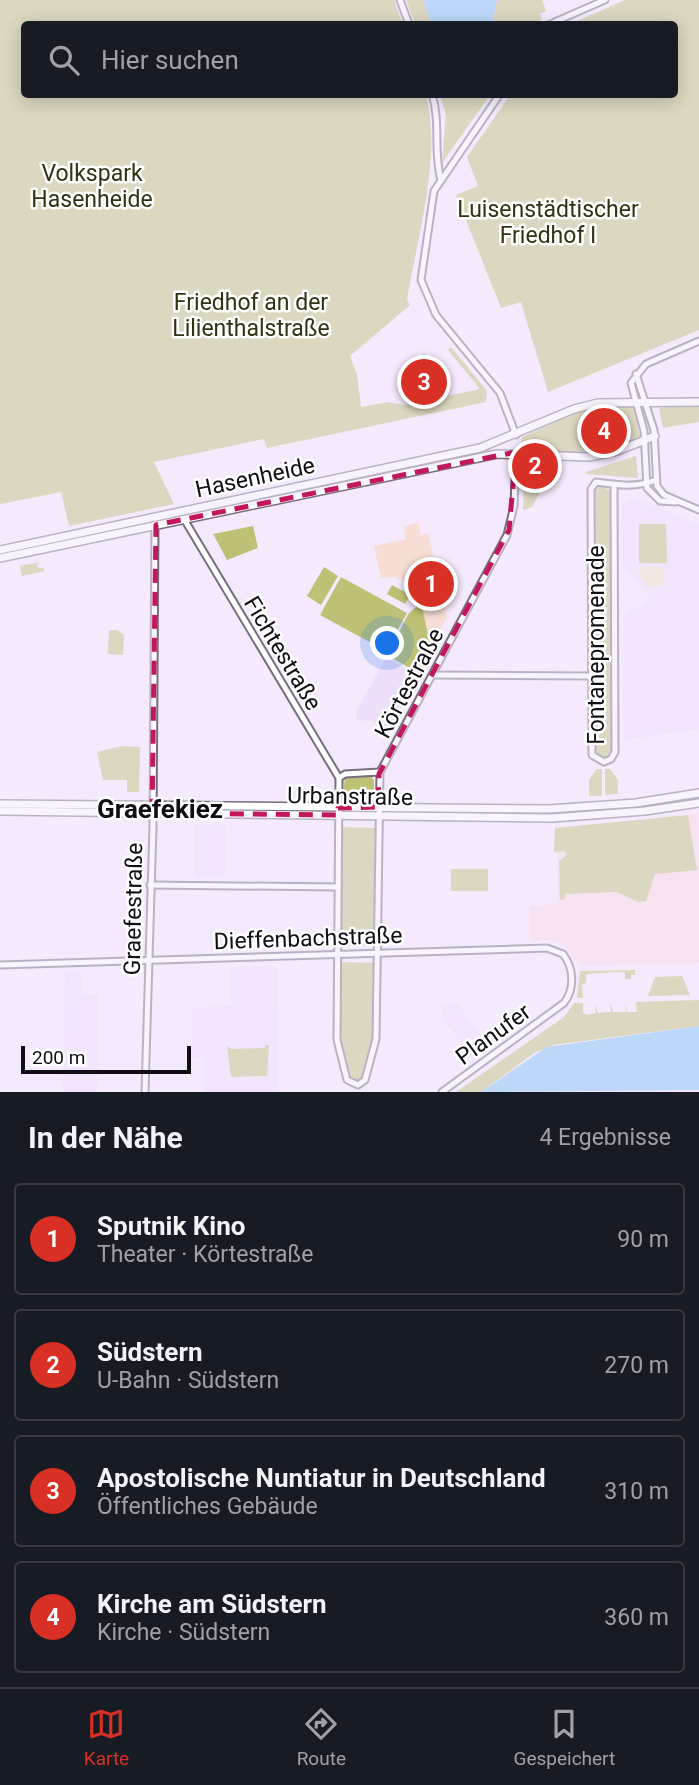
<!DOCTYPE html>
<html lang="de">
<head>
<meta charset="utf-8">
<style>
  body { margin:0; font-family:Roboto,sans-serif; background:#20242c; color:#f1f3f6 }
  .scale { position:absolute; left:21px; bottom:18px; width:170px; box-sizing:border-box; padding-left:7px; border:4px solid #110d14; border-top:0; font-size:19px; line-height:24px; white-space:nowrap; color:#110d14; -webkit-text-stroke:5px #fff; paint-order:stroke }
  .you { position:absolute; left:388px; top:644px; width:24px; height:24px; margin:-18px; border:5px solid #fff; border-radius:50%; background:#1a73e8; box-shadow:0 0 0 10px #1a73e833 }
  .badge { display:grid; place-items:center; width:46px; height:46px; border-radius:50%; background:#d93025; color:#fff; font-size:23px; font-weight:700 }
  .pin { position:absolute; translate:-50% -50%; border:4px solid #fff; box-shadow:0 2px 7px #0006 }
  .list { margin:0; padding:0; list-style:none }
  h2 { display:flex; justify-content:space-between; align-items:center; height:91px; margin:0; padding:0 28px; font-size:30px }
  h2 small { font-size:23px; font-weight:400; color:#9ea1a6 }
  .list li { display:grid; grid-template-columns:46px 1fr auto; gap:21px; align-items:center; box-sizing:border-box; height:112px; margin:0 14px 14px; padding:0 14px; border:2px solid #363941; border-radius:7px }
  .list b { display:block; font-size:26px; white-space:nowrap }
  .list p { margin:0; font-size:23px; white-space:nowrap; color:#9ea1a6 }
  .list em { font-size:23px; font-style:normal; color:#9ea1a6 }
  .icon { flex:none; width:38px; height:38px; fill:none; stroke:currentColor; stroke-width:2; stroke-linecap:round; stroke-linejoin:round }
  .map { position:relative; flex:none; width:699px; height:1092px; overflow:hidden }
  .search { position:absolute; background:#171b24; box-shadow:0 4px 18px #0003; left:21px; right:21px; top:21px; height:77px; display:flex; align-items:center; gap:18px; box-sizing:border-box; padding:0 24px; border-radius:7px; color:#9ea1a6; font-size:26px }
  .sheet { height:595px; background:#171b24 }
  nav { display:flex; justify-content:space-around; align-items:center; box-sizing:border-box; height:98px; border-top:2px solid #363941; background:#171b24; font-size:19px; color:#9ea1a6 }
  nav a { display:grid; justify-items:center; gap:4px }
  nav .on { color:#d93025 }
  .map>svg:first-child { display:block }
</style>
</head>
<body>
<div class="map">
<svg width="699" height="1092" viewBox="0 0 699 1092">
  <rect width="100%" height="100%" fill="#f4e9fd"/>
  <path fill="#f6ded4" d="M 418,523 L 421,535 L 428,533 L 447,617 L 430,648 L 417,585 L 392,577 L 381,579 L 374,546 L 406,539 L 404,526 Z"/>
  <g fill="#eddef9">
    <path d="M 634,498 L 699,524 L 699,729 L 624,740 L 623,616 L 650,598 L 622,564 L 622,506 Z"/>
    <path d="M 386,658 L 419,676 L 389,730 L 370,720 L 357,721 L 356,712 Z"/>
    <path d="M 195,824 L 225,825 L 225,876 L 194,876 Z"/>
    <path d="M 278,967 L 279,1092 L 204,1092 L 204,1058 L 191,1058 L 192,1008 L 231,1006 L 230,968 Z"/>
    <path d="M 65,973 L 82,973 L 82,994 L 98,994 L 97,1092 L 63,1092 Z"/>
    <path d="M 458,1004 L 488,1046 L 476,1055 L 470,1056 L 445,1021 L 442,1007 Z"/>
  </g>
  <path fill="#f7dce2" d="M 699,813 L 699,963 L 580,966 L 564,944 L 550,940 L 529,941 L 529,906 L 558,904 L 557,828 L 650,821 Z"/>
  <g fill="#bec175" fill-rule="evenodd">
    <path d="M 0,0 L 394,0 L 403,24 L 24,24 L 24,94 L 426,95 C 442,157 417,238 407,300 L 410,305 L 350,356 L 357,375 L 361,407 L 388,402 L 404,405 L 480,389 L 448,350 L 451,347 L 487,391 L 486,402 L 267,448 L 264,439 L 154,462 L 174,504 L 69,526 L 61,492 L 0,504 Z"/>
    <path d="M 406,0 L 423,0 L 431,24 L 415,24 Z"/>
    <path d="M 497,0 L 542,0 L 546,11 L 540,14 L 542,19 L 538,24 L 492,24 Z"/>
    <path d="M 625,0 L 699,0 L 699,330 L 548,392 L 521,302 L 501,308 L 456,195 L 478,186 L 467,157 L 510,95 L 674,94 L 674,24 L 570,24 Z"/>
    <path d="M 440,95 L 490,95 L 442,163 L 446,115 Z"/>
    <path d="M 618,405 L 633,406 L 640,437 C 601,453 563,456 521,448 L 522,437 L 577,412 ZM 601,415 L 603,421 L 618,417 L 628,422 L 630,429 L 622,438 L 607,439 L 608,446 L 583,447 L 579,424 Z"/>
    <path d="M 699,405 L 699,422 L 663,428 L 659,408 Z"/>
    <path d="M 490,448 L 491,451 L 168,519 L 210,508 Z"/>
    <path d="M 636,456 L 638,478 L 586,474 L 586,472 Z"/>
    <path d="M 601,485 L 610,491 L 611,751 L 605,758 L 598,757 L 596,751 L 594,491 Z"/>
    <path d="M 524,489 L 541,490 L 532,507 L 523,510 Z"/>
    <path d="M 639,524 L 666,524 L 667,563 L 639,563 Z"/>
    <path d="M 253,526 L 258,548 L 227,560 L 213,534 Z"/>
    <path d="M 42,562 L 37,564 L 38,568 L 44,568 L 45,571 L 22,576 L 20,566 Z"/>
    <path d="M 324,567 L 338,576 L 321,605 L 307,596 Z"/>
    <path d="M 341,577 L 407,613 L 386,651 L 320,615 Z"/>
    <path d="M 392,585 L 410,595 L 405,604 L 387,594 Z"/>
    <path d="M 421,603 L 432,652 L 420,674 L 387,655 L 409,613 Z"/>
    <path d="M 109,630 L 117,630 L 124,635 L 123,655 L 108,654 Z"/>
    <path d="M 122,746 L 140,747 L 139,792 L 127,792 L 127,780 L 103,780 L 97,752 Z"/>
    <path d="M 597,769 L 602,769 L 602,796 L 589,796 L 589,780 Z"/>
    <path d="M 605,769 L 610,769 L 618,780 L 618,794 L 605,795 Z"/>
    <path d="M 370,775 L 374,780 L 374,796 L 343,796 L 345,777 Z"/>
    <path d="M 699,796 L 699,801 L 582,814 L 581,810 Z"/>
    <path d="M 408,810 L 558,811 L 558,815 L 408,814 Z"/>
    <path d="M 688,815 L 697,870 L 655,874 L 646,901 L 638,902 L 617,892 L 565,894 L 565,899 L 560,900 L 559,861 L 567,855 L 564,851 L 554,852 L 555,828 Z"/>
    <path d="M 342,827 L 375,828 L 374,942 L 369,945 L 341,946 Z"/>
    <rect x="451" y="869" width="37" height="22"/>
    <path d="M 341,962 L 373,963 C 373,991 380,1064 357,1083 L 350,1079 L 340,1044 Z"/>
    <path d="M 635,970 L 635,975 L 631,975 L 631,979 L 625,979 L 625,973 L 621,972 L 586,974 L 586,983 L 582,984 L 583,998 L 577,998 L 580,971 Z"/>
    <path d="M 682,976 L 690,995 L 648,996 L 655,977 Z"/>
    <path d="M 699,1000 L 699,1026 L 553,1045 L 534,1053 L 481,1092 L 456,1092 L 564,1017 L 574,1003 L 583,1003 L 583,1013 L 588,1015 L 596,1013 L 595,1003 L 598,1013 L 611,1012 L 610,1002 L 613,1012 L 626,1012 L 625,1002 L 627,1012 L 637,1012 L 636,1002 Z"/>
    <path d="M 265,1045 L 269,1045 L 267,1076 L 231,1077 L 227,1046 L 231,1049 L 265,1048 Z"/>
  </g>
  <path fill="#eee4bf" d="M 639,567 L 663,567 L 663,586 L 648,587 L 639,573 Z"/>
  <g fill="#79c1f1">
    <path d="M 423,0 L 497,0 L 492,24 L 431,24 Z"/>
    <path d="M 699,1026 L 699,1090 L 481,1092 L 547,1047 Z"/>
  </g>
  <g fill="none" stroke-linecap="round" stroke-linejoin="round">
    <defs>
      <g id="minor">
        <path d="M 400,0 L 409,24"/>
        <path d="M 550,24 L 605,0"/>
        <path d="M 432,94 C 441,123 433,152 441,180"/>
        <path d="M 500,94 L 434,191 L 421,280 L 436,315 L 500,393 L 516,435"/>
        <path d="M 636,374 L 654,430 L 657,486 L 664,495 L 699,510"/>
        <path d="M 614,484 L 615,752 L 611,759 L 604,762 L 592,755 L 591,489 L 596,482 C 617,485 635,488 656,480"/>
        <path d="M 676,502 L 660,501 L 647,488 L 644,431 L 631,383 L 646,364 L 699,341"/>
        <path d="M 184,519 L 339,778 L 337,1040 L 347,1080 L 358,1085 L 365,1080 L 376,1039 L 380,772 L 507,535 L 514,506 L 516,454"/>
        <path d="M 433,675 L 591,676"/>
        <path d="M 339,778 L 345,774 L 380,772"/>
        <path d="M 150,885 L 338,887"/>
        <path d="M 0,965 L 547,948 L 563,954 C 574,968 575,989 564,1003 L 442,1092"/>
        <path d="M 145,1092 L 153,826 L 155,524"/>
      </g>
      <g id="major">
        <path d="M 0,550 L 480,448 L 574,409 L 598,403 L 699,402"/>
        <path d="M 0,558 L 497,454 L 590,457 L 617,451 L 655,436"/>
        <path d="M 0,804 L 549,809 L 636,803 L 699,793"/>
        <path d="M 0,811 L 552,818 L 645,811 L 699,803"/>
      </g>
    </defs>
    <use href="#minor" stroke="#776d7f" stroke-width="9"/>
    <use href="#major" stroke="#776d7f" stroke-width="10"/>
    <use href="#minor" stroke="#fff" stroke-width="5"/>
    <use href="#major" stroke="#fff" stroke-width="7"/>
  </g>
  <path d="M0 0H699V1092H0ZM 516,452 L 509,530 L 379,774 L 378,807 L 338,808 L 338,815 L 152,813 L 156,525 Z" fill="#f4e9fd" fill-opacity=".55" fill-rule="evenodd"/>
  <path fill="none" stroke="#c2185b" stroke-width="5" stroke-dasharray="14 9" stroke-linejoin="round" d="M 516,452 L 509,530 L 379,774 L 378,807 L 338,808 L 338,815 L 152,813 L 156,525 Z"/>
  <g text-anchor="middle" stroke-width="5" stroke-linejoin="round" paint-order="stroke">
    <g font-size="23" fill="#313310" stroke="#fff">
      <text x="92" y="181">Volkspark<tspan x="92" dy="26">Hasenheide</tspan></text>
      <text x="548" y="217">Luisenstädtischer<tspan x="548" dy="26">Friedhof I</tspan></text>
      <text x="251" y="310">Friedhof an der<tspan x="251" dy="26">Lilienthalstraße</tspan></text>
    </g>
    <g font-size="23" fill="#110d14" stroke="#fff">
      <text transform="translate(255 477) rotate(-12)" y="8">Hasenheide</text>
      <text transform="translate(596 645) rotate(-90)" y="8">Fontanepromenade</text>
      <text transform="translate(283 653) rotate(59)" y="8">Fichtestraße</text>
      <text transform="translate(409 683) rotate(-62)" y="8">Körtestraße</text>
      <text transform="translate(350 796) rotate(1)" y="8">Urbanstraße</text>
      <text transform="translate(133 909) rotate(-89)" y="8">Graefestraße</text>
      <text transform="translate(308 938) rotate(-2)" y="8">Dieffenbachstraße</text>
      <text transform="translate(493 1034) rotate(-36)" y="8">Planufer</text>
    </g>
    <g font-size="26" font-weight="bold" fill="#110d14" stroke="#fff">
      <text x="160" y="818">Graefekiez</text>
    </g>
  </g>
</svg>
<div class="scale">200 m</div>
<div class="you"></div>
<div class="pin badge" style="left:431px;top:584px">1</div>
<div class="pin badge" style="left:535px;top:466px">2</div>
<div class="pin badge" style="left:424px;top:382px">3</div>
<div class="pin badge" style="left:604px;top:431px">4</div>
<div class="search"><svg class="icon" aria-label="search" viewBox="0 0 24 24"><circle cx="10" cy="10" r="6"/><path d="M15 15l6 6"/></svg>Hier suchen</div>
</div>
<section class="sheet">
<h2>In der Nähe<small>4 Ergebnisse</small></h2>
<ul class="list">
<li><span class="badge">1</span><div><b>Sputnik Kino</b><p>Theater · Körtestraße</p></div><em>90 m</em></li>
<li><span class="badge">2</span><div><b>Südstern</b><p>U-Bahn · Südstern</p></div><em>270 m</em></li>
<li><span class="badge">3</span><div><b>Apostolische Nuntiatur in Deutschland</b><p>Öffentliches Gebäude</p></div><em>310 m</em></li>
<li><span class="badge">4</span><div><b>Kirche am Südstern</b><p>Kirche · Südstern</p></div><em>360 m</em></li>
</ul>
</section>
<nav>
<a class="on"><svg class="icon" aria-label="map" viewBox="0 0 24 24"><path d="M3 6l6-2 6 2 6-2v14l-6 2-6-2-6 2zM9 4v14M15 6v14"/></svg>Karte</a>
<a><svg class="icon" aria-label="directions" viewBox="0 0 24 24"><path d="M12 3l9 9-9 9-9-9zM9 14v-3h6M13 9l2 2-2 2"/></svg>Route</a>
<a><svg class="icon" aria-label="saved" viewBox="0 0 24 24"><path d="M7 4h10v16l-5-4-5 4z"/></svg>Gespeichert</a>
</nav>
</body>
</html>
